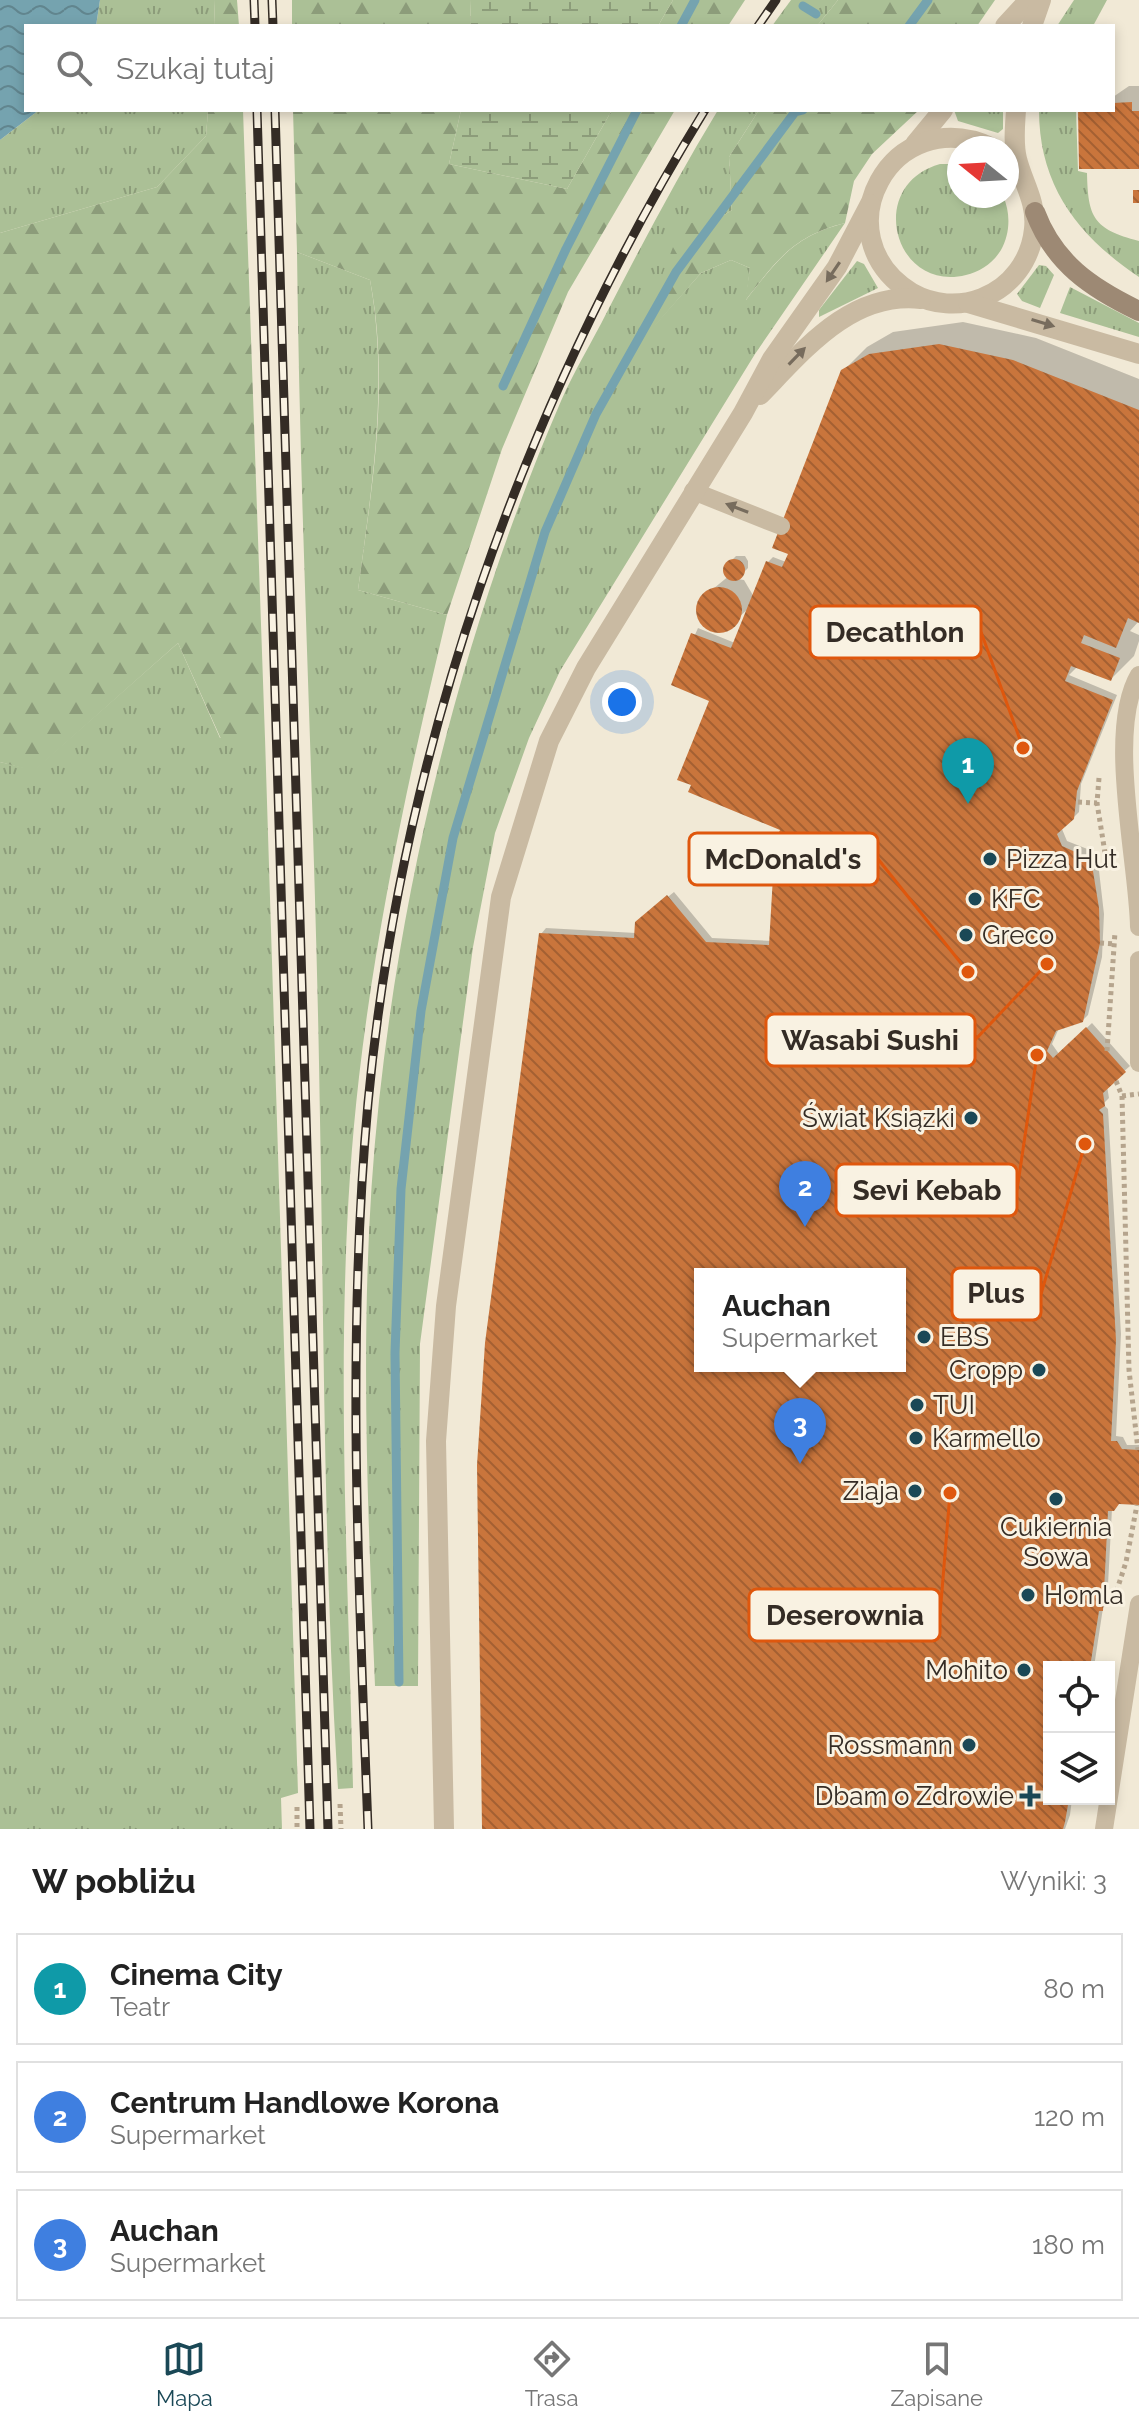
<!DOCTYPE html>
<html lang="pl">
<head>
<meta charset="utf-8">
<style>
  body { margin:0; font-family:Raleway,sans-serif; background:#f6f6f6; color:#222 }
  .controls { position:absolute; right:24px; bottom:24px; display:grid; overflow:hidden; border-radius:0px; box-shadow:0 4px 12px #0003 }
  .controls button { width:72px; height:72px; display:grid; place-items:center; padding:0; border:0; border-bottom:2px solid #e0e0e0; background:#fff; color:#222; font:40px sans-serif }
  .compass { position:absolute; left:947px; top:136px; width:72px; height:72px; border-radius:50%; background:#fff; box-shadow:0 4px 12px #0003; rotate:288deg }
  .you { position:absolute; left:622px; top:702px; width:28px; height:28px; margin:-20px; border:6px solid #fff; border-radius:50%; background:#1a73e8; box-shadow:0 0 0 12px #1a73e833 }
  .badge { display:grid; place-items:center; width:52px; height:52px; border-radius:50%; background:#1a4856; color:#fff; font-size:26px; font-weight:700 }
  .pin { position:absolute; translate:-50% -66px; filter:drop-shadow(0 2px 4px #0008) }
  .pin::after { content:''; position:absolute; top:42px; width:28px; height:24px; background:inherit; clip-path:polygon(0 0,100% 0,50% 100%) }
  .popup { position:absolute; left:694px; top:1268px; width:212px; height:104px; box-sizing:border-box; display:grid; place-content:center; border-radius:0px; background:#fff; filter:drop-shadow(0 2px 6px #0005); font-size:26px; white-space:nowrap; color:#767676 }
  .popup b { font-size:30px; color:#222 }
  .popup::after { content:''; position:absolute; left:50%; top:100%; margin-left:-16px; border:16px solid transparent; border-top-color:#fff }
  .list { margin:0; padding:0; list-style:none }
  h2 { display:flex; justify-content:space-between; align-items:center; height:104px; margin:0; padding:0 32px; font-size:34px }
  h2 small { font-size:26px; font-weight:400; color:#767676 }
  .list li { display:grid; grid-template-columns:52px 1fr auto; gap:24px; align-items:center; box-sizing:border-box; height:112px; margin:0 16px 16px; padding:0 16px; border:2px solid #e0e0e0; border-radius:0px }
  .list b { display:block; font-size:30px; white-space:nowrap }
  .list p { margin:0; font-size:26px; white-space:nowrap; color:#767676 }
  .list em { font-size:26px; font-style:normal; color:#767676 }
  .icon { flex:none; width:44px; height:44px; fill:none; stroke:currentColor; stroke-width:2; stroke-linecap:round; stroke-linejoin:round }
  .map { position:relative; flex:none; width:1139px; height:1829px; overflow:hidden }
  .search { position:absolute; background:#fff; box-shadow:0 4px 12px #0003; left:24px; right:24px; top:24px; height:88px; display:flex; align-items:center; gap:20px; box-sizing:border-box; padding:0 28px; border-radius:0px; color:#767676; font-size:30px }
  .sheet { height:488px; background:#fff }
  nav { display:flex; justify-content:space-around; align-items:center; box-sizing:border-box; height:112px; border-top:2px solid #e0e0e0; background:#fff; font-size:22px; color:#767676 }
  nav a { display:grid; justify-items:center; gap:4px }
  nav .on { color:#1a4856 }
  .map>svg:first-child { display:block }
</style>
</head>
<body>
<div class="map">
<svg width="1139" height="1829" viewBox="0 0 1139 1829">
  <defs>
    <pattern id="grass-tufts" width="24" height="20" patternUnits="userSpaceOnUse" patternTransform="scale(2)"><rect width="24" height="20" fill="#abc096"/><path d="M3 7l-1-3M5 7V3M7 7l1-3M15 17l-1-3M17 17v-4M19 17l1-3" fill="none" stroke="#8c9c7a"/></pattern>
    <pattern id="forest-firs" width="22" height="20" patternUnits="userSpaceOnUse" patternTransform="scale(2)"><rect width="22" height="20" fill="#abc096"/><path d="M5 1l3.5 6h-7zM16 11l3.5 6h-7z" fill="#8c9c7a"/></pattern>
    <pattern id="wetland-marsh" width="20" height="14" patternUnits="userSpaceOnUse" patternTransform="scale(2)"><rect width="20" height="14" fill="#abc096"/><path d="M1 5h8M5 5V1M11 12h8M15 12V8" fill="none" stroke="#8c9c7a"/></pattern>
    <pattern id="water-waves" width="16" height="10" patternUnits="userSpaceOnUse" patternTransform="scale(2)"><rect width="16" height="10" fill="#75a3af"/><path d="M0 5q4-4 8 0t8 0" fill="none" stroke="#61858e"/></pattern>
    <pattern id="building-back-hatch" width="6" height="6" patternUnits="userSpaceOnUse" patternTransform="scale(2)"><rect width="6" height="6" fill="#c9753c"/><path d="M-1 5l2 2M0 0l6 6M5-1l2 2" fill="none" stroke="#a46032"/></pattern>
  </defs>
  <rect width="100%" height="100%" fill="#f1e9d6"/>
  <g fill="url(#grass-tufts)">
    <path d="M 100,0 L 214,0 L 215,26 L 96,26 Z"/>
    <path d="M 791,0 L 838,0 L 817,26 L 772,26 Z"/>
    <path d="M 1074,0 L 1107,0 L 1093,26 L 1057,26 Z"/>
    <path d="M 39,110 L 208,110 L 206,136 L 157,187 L 0,233 L 0,140 Z"/>
    <path d="M 718,110 L 759,110 L 729,157 L 732,210 L 716,220 L 654,326 L 701,273 L 731,260 L 750,268 L 746,300 C 777,260 794,236 845,223 L 755,354 L 560,671 L 529,738 L 495,833 L 473,947 L 420,1344 L 418,1686 L 375,1686 C 367,1492 358,1295 379,1101 C 405,862 466,621 561,401 C 574,371 592,342 607,312 C 642,244 678,176 718,110 Z"/>
    <path d="M 954,110 L 1003,110 L 1003,129 L 998,133 L 958,121 Z"/>
    <path d="M 1039,110 L 1076,110 L 1078,171 L 1087,173 C 1088,217 1093,229 1139,241 L 1139,277 C 1078,236 1039,186 1039,110 Z"/>
    <path d="M 940,164 L 959,164 L 959,196 L 1003,196 C 1011,213 1010,234 1001,250 C 993,263 980,272 966,275 C 894,293 865,185 940,164 Z"/>
    <path d="M 297,252 L 370,280 C 389,384 372,487 358,590 L 447,615 C 411,767 377,921 359,1077 C 332,1311 348,1554 353,1788 L 338,1789 C 323,1547 324,1305 319,1063 C 314,793 300,523 297,252 Z"/>
    <path d="M 857,261 L 864,264 L 878,288 L 819,317 L 819,310 Z"/>
    <path d="M 1039,265 L 1046,266 L 1054,275 L 1040,308 L 1022,301 L 1017,294 Z"/>
    <path d="M 1070,287 L 1139,323 L 1139,337 L 1060,313 Z"/>
    <path d="M 178,643 L 220,738 L 265,738 L 298,1793 L 281,1798 L 282,1829 L 0,1829 L 0,762 L 34,770 Z"/>
  </g>
  <g fill="url(#forest-firs)">
    <path d="M 214,0 L 237,0 L 239,26 L 215,26 Z"/>
    <path d="M 292,0 L 470,0 L 471,26 L 292,26 Z"/>
    <path d="M 673,0 L 745,0 L 728,26 L 658,26 Z"/>
    <path d="M 838,0 L 995,0 L 977,26 L 817,26 Z"/>
    <path d="M 208,110 L 243,110 L 265,738 L 221,739 L 178,643 L 34,771 L 0,762 L 0,233 L 157,187 L 206,136 Z"/>
    <path d="M 293,110 L 461,110 L 449,164 L 567,189 L 612,110 L 675,110 L 568,292 L 502,449 L 447,615 L 358,590 C 372,487 390,384 370,280 L 297,252 Z"/>
    <path d="M 759,110 L 919,110 L 872,154 L 854,181 L 845,223 C 793,236 776,261 745,301 L 750,268 L 731,260 L 701,273 L 653,328 L 659,283 L 682,224 L 716,220 L 732,210 L 729,157 Z"/>
  </g>
  <g fill="url(#wetland-marsh)">
    <path d="M 470,0 L 673,0 L 658,26 L 471,26 Z"/>
    <path d="M 461,110 L 612,110 L 567,189 L 449,164 Z"/>
  </g>
  <path fill="url(#water-waves)" d="M 0,0 L 100,0 L 96,26 L 26,26 L 26,110 L 39,110 L 0,140 Z"/>
  <g fill="#0003" fill-rule="evenodd">
    <path d="M 1129,86 L 1139,86 L 1139,167 L 1080,110 L 1113,110 L 1113,97 Z"/>
    <path d="M 963,322 L 1036,338 L 1139,379 L 1139,621 L 1130,631 L 1139,635 L 1139,641 L 1134,656 L 1111,679 L 1078,666 L 1069,675 L 1117,695 L 1081,784 L 1079,812 L 1062,829 L 1067,841 L 1095,852 L 1098,862 L 1104,914 L 1102,957 L 1088,1015 L 1082,1021 L 1059,1028 L 1052,1044 L 1059,1054 L 1092,1023 L 1130,1066 L 1107,1086 L 1109,1098 L 1103,1104 L 1108,1109 L 1121,1334 L 1116,1436 L 1123,1437 L 1127,1445 L 1139,1445 L 1139,1503 L 1120,1502 L 1112,1509 L 1107,1604 L 1103,1608 L 1094,1667 L 1049,1667 L 1049,1799 L 1072,1799 L 1070,1815 L 1065,1829 L 484,1829 L 541,934 L 546,928 L 636,933 L 643,917 L 674,892 L 712,938 L 772,941 L 782,829 L 712,700 L 673,684 L 698,628 L 735,643 L 750,607 L 725,630 L 709,628 L 698,613 L 702,598 L 730,575 L 726,573 L 730,562 L 736,556 L 745,556 L 748,561 L 748,568 L 737,579 L 744,580 L 754,597 L 768,562 L 773,557 L 786,562 L 843,371 L 867,347 L 893,332 ZM 700,1274 L 900,1274 L 900,1366 L 700,1366 Z"/>
  </g>
  <g fill="none" stroke-linecap="round" stroke-linejoin="round">
    <g stroke="#75a3af" stroke-width="9">
      <path d="M 803,6 L 816,14"/>
      <path d="M 681,26 L 695,0"/>
      <path d="M 909,26 L 928,0"/>
      <path d="M 503,386 L 566,249 L 637,110"/>
      <path d="M 399,1682 L 395,1353 L 401,1189 L 421,1011 L 453,838 L 545,532 L 596,414 L 676,272 L 795,112 L 803,110"/>
    </g>
  </g>
  <g fill="url(#building-back-hatch)" fill-rule="evenodd">
    <path d="M 1132,102 L 1132,111 L 1139,111 L 1139,169 L 1079,169 L 1078,110 L 1113,110 L 1113,103 Z"/>
    <rect x="1133" y="190" width="6" height="13"/>
    <path d="M 939,344 L 1013,360 L 1139,410 L 1139,623 L 1128,618 L 1116,648 L 1084,635 L 1081,643 L 1120,658 L 1111,681 L 1071,666 L 1065,681 L 1113,700 L 1077,791 L 1074,819 L 1057,834 L 1062,846 L 1091,859 L 1099,908 L 1100,943 L 1083,1022 L 1056,1031 L 1047,1051 L 1053,1058 L 1086,1027 L 1126,1072 L 1103,1093 L 1105,1106 L 1099,1110 L 1103,1114 L 1116,1340 L 1111,1441 L 1117,1441 L 1122,1449 L 1139,1450 L 1139,1505 L 1119,1504 L 1114,1511 L 1108,1511 L 1103,1611 L 1099,1611 L 1090,1667 L 1049,1667 L 1049,1799 L 1069,1799 L 1065,1822 L 1063,1829 L 482,1829 L 477,1465 L 485,1343 L 539,933 L 634,938 L 635,922 L 667,895 L 706,942 L 769,945 L 775,842 L 780,830 L 688,792 L 691,785 L 677,780 L 709,701 L 671,685 L 691,633 L 731,648 L 766,561 L 782,567 L 788,554 L 772,548 L 841,370 L 869,354 ZM 700,1274 L 900,1274 L 900,1366 L 700,1366 Z"/>
    <circle cx="734" cy="570" r="11"/>
    <circle cx="719" cy="610" r="23"/>
  </g>
  <g fill="none" stroke-linecap="round" stroke-linejoin="round">
    <g stroke="#b5a48d" stroke-width="5" stroke-dasharray="4 4" stroke-linecap="butt">
      <path d="M 1099,778 L 1097,803 L 1106,859"/>
      <path d="M 1078,802 L 1097,803"/>
      <path d="M 1100,943 L 1114,944"/>
      <path d="M 1107,1051 L 1115,932"/>
      <path d="M 1116,1081 L 1122,1096 L 1129,1370 L 1138,1450"/>
      <path d="M 1122,1096 L 1139,1094"/>
      <path d="M 1114,1599 L 1126,1562 L 1137,1505"/>
      <path d="M 340,1804 L 341,1829"/>
      <path d="M 297,1807 L 297,1829"/>
    </g>
    <g stroke="#c9baa2" stroke-width="18">
      <path d="M 693,491 L 781,526"/>
      <path d="M 1139,675 C 1106,730 1138,862 1139,927"/>
      <path d="M 1139,960 L 1139,1063"/>
      <path d="M 1104,1829 L 1139,1604"/>
    </g>
    <g stroke="#c9baa2" stroke-width="20">
      <path d="M 1005,26 L 1029,0"/>
      <path d="M 1032,26 L 1041,0"/>
      <path d="M 915,144 L 943,110"/>
      <path d="M 993,148 C 891,100 819,236 912,293 C 933,305 959,307 982,298 C 1011,287 1031,260 1034,229 C 1037,202 1023,183 1017,159 C 1013,143 1015,126 1016,110"/>
      <path d="M 968,303 L 1139,354"/>
      <path d="M 760,395 C 804,350 851,291 921,299"/>
      <path d="M 444,1829 L 436,1441 L 446,1306 L 501,897 L 549,741 L 586,668 L 743,413 L 772,359 L 837,267 L 870,204"/>
    </g>
    <path stroke="#9d8974" stroke-width="20" d="M 1035,212 C 1054,263 1091,288 1139,311"/>
    <defs>
      <g id="rail">
        <path d="M 254,0 L 255,26"/>
        <path d="M 272,0 L 273,26"/>
        <path d="M 758,26 L 776,0"/>
        <path d="M 257,110 L 310,1829"/>
        <path d="M 275,110 L 328,1829"/>
        <path d="M 368,1829 C 359,1588 346,1344 368,1103 C 401,752 521,410 705,110"/>
      </g>
    </defs>
    <use href="#rail" stroke="#342c25" stroke-width="9"/>
    <use href="#rail" stroke="#f9f2e2" stroke-width="6" stroke-dasharray="18" stroke-linecap="butt"/>
  </g>
  <defs><path id="oneway-solid" d="M-6-.8H1V-3.2L6.5 0L1 3.2V.8H-6Z" transform="scale(2)"/></defs>
  <g fill="#776c5d">
    <use href="#oneway-solid" transform="translate(833 272) rotate(124)"/>
    <use href="#oneway-solid" transform="translate(1043 323) rotate(17)"/>
    <use href="#oneway-solid" transform="translate(797 356) rotate(-46)"/>
    <use href="#oneway-solid" transform="translate(737 508) rotate(-159)"/>
  </g>
  <g fill="#1a4856" stroke="#f9f2e2" stroke-width="3">
    <circle cx="990" cy="859" r="8"/>
    <circle cx="975" cy="899" r="8"/>
    <circle cx="966" cy="935" r="8"/>
    <circle cx="971" cy="1118" r="8"/>
    <circle cx="924" cy="1337" r="8"/>
    <circle cx="1039" cy="1370" r="8"/>
    <circle cx="917" cy="1405" r="8"/>
    <circle cx="916" cy="1438" r="8"/>
    <circle cx="915" cy="1491" r="8"/>
    <circle cx="1056" cy="1499" r="8"/>
    <circle cx="1028" cy="1595" r="8"/>
    <circle cx="1024" cy="1670" r="8"/>
    <circle cx="969" cy="1745" r="8"/>
    <path d="M1026 1784h8v8h8v8h-8v8h-8v-8h-8v-8h8z"/>
  </g>
  <g text-anchor="middle" stroke-width="6" stroke-linejoin="round" paint-order="stroke">
    <g font-size="26" fill="#342c25" stroke="#f9f2e2" text-anchor="start">
      <text x="1006" y="868">Pizza Hut</text>
      <text x="991" y="908">KFC</text>
      <text x="982" y="944">Greco</text>
      <text x="955" y="1127" text-anchor="end">Świat Ksiązki</text>
      <text x="940" y="1346">EBS</text>
      <text x="1023" y="1379" text-anchor="end">Cropp</text>
      <text x="933" y="1414">TUI</text>
      <text x="932" y="1447">Karmello</text>
      <text x="899" y="1500" text-anchor="end">Ziaja</text>
      <text x="1056" y="1536" text-anchor="middle">Cukiernia<tspan x="1056" dy="30">Sowa</tspan></text>
      <text x="1044" y="1604">Homla</text>
      <text x="1008" y="1679" text-anchor="end">Mohito</text>
      <text x="953" y="1754" text-anchor="end">Rossmann</text>
      <text x="1014" y="1805" text-anchor="end">Dbam o Zdrowie</text>
    </g>
  </g>
  <path fill="none" stroke="#df570d" stroke-width="3" d="M1023 748L981 632M968 972L878 859M1047 964L975 1040M1037 1055L1017 1190M1085 1144L1041 1294M950 1493L940 1615"/>
  <g fill="#df570d" stroke="#f9f2e2" stroke-width="3">
    <circle cx="1023" cy="748" r="8"/>
    <circle cx="968" cy="972" r="8"/>
    <circle cx="1047" cy="964" r="8"/>
    <circle cx="1037" cy="1055" r="8"/>
    <circle cx="1085" cy="1144" r="8"/>
    <circle cx="950" cy="1493" r="8"/>
  </g>
  <g fill="#f9f2e2" stroke="#df570d" stroke-width="3">
    <rect x="810" y="606" width="171" height="52" rx="8"/>
    <rect x="689" y="833" width="189" height="52" rx="8"/>
    <rect x="766" y="1014" width="209" height="52" rx="8"/>
    <rect x="836" y="1164" width="181" height="52" rx="8"/>
    <rect x="952" y="1268" width="89" height="52" rx="8"/>
    <rect x="749" y="1589" width="191" height="52" rx="8"/>
  </g>
  <g font-size="28" text-anchor="middle" font-weight="bold" fill="#342c25">
    <text x="895" y="642">Decathlon</text>
    <text x="783" y="869">McDonald's</text>
    <text x="870" y="1050">Wasabi Sushi</text>
    <text x="927" y="1200">Sevi Kebab</text>
    <text x="996" y="1303">Plus</text>
    <text x="845" y="1625">Deserownia</text>
  </g>
</svg>
<div class="controls">
<button><svg class="icon" aria-label="locate" viewBox="0 0 24 24"><circle cx="12" cy="12" r="6"/><path d="M12 2v4M12 18v4M2 12h4M18 12h4"/></svg></button>
<button><svg class="icon" aria-label="layers" viewBox="0 0 24 24"><path d="M12 4l9 5-9 5-9-5zM3 14l9 5 9-5"/></svg></button>
</div>
<svg class="compass" viewBox="-18 -18 36 36"><path d="M0-13l5 13h-10z" fill="#e53935"/><path d="M0 13l5-13h-10z" fill="#767676"/></svg>
<div class="you"></div>
<div class="pin badge" style="left:968px;top:804px;background:#0f9aa8">1</div>
<div class="pin badge" style="left:805px;top:1227px;background:#3f7fe0">2</div>
<div class="pin badge" style="left:800px;top:1464px;background:#3f7fe0">3</div>
<div class="popup"><b>Auchan</b>Supermarket</div>
<div class="search"><svg class="icon" aria-label="search" viewBox="0 0 24 24"><circle cx="10" cy="10" r="6"/><path d="M15 15l6 6"/></svg>Szukaj tutaj</div>
</div>
<section class="sheet">
<h2>W pobliżu<small>Wyniki: 3</small></h2>
<ul class="list">
<li><span class="badge" style="background:#0f9aa8">1</span><div><b>Cinema City</b><p>Teatr</p></div><em>80 m</em></li>
<li><span class="badge" style="background:#3f7fe0">2</span><div><b>Centrum Handlowe Korona</b><p>Supermarket</p></div><em>120 m</em></li>
<li><span class="badge" style="background:#3f7fe0">3</span><div><b>Auchan</b><p>Supermarket</p></div><em>180 m</em></li>
</ul>
</section>
<nav>
<a class="on"><svg class="icon" aria-label="map" viewBox="0 0 24 24"><path d="M3 6l6-2 6 2 6-2v14l-6 2-6-2-6 2zM9 4v14M15 6v14"/></svg>Mapa</a>
<a><svg class="icon" aria-label="directions" viewBox="0 0 24 24"><path d="M12 3l9 9-9 9-9-9zM9 14v-3h6M13 9l2 2-2 2"/></svg>Trasa</a>
<a><svg class="icon" aria-label="saved" viewBox="0 0 24 24"><path d="M7 4h10v16l-5-4-5 4z"/></svg>Zapisane</a>
</nav>
</body>
</html>
